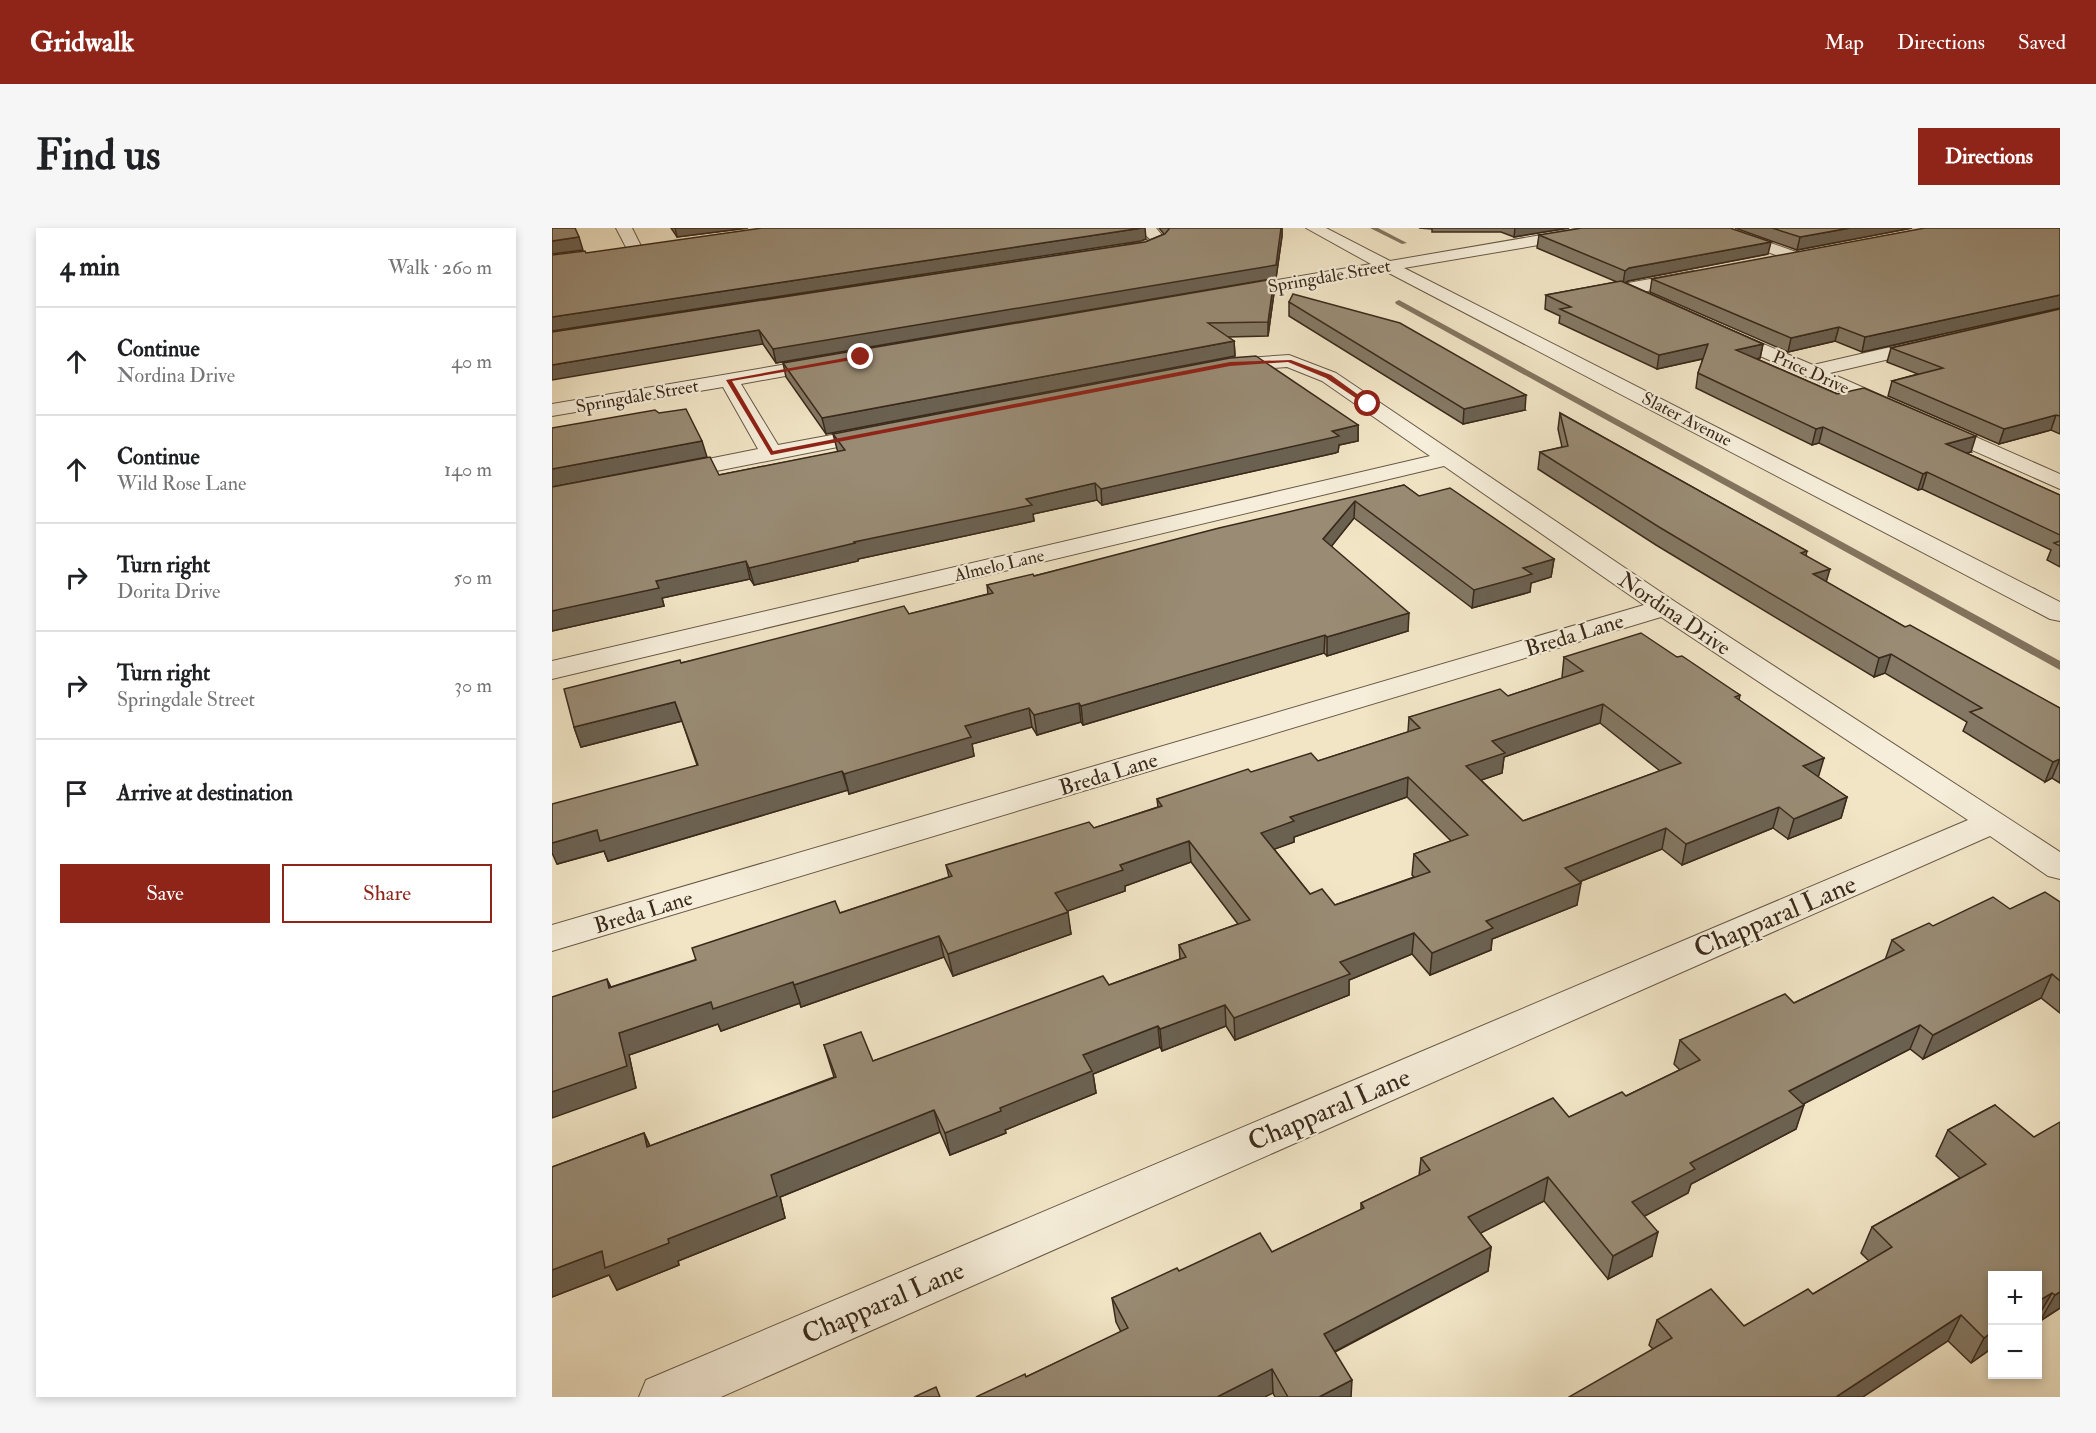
<!DOCTYPE html>
<html lang="en">
<head>
<meta charset="utf-8">
<style>
  body { margin:0; font-family:"IM FELL Double Pica",serif; background:#f6f6f6; color:#202124 }
  .controls { position:absolute; right:18px; bottom:18px; display:grid; overflow:hidden; border-radius:0px; box-shadow:0 3px 9px #0003 }
  .controls button { width:54px; height:54px; display:grid; place-items:center; padding:0; border:0; border-bottom:2px solid #e0e0e0; background:#fff; color:#202124; font:30px sans-serif }
  .stop { position:absolute; width:18px; height:18px; margin:-14px; border:4px solid #8f2418; border-radius:50%; background:#fff }
  .stop.end { background:#8f2418; border-color:#fff; box-shadow:0 2px 6px #0008 }
  .list { margin:0; padding:0; list-style:none }
  h2 { display:flex; justify-content:space-between; align-items:center; height:78px; margin:0; padding:0 24px; font-size:26px }
  h2 small { font-size:20px; font-weight:400; color:#757577 }
  .list li { display:grid; grid-template-columns:39px 1fr auto; gap:18px; align-items:center; box-sizing:border-box; height:108px; padding:0 24px; border-top:2px solid #e0e0e0 }
  .list b { display:block; font-size:22px; white-space:nowrap }
  .list p { margin:0; font-size:20px; white-space:nowrap; color:#757577 }
  .list em { font-size:20px; font-style:normal; color:#757577 }
  .actions { display:flex; gap:12px; padding:18px 24px }
  .actions a { flex:1; padding:14px 0; border:2px solid #8f2418; border-radius:0px; text-align:center; font-size:21px; color:#8f2418 }
  .actions .main { background:#8f2418; color:#fff }
  .icon { flex:none; width:33px; height:33px; fill:none; stroke:currentColor; stroke-width:2; stroke-linecap:round; stroke-linejoin:round }
  .map { position:relative; flex:none; width:1508px; height:1169px; overflow:hidden; border-radius:0px }
  header { display:flex; align-items:center; gap:36px; box-sizing:border-box; height:84px; padding:0 30px; background:#8f2418; color:#fff }
  header strong { font-size:28px }
  nav { display:flex; gap:33px; margin-inline-start:auto; font-size:21px }
  .intro { display:flex; align-items:center; justify-content:space-between; box-sizing:border-box; height:144px; padding:0 36px }
  h1 { margin:0; font-size:42px }
  .button { padding:15px 27px; border-radius:0px; background:#8f2418; color:#fff; font-size:21px; font-weight:700 }
  main { display:flex; gap:36px; padding:0 36px }
  aside { flex:1; background:#fff; border-radius:0px; box-shadow:0 3px 9px #0003 }
  .map>svg:first-child { display:block }
</style>
</head>
<body>
<header>
<strong>Gridwalk</strong>
<nav><a>Map</a><a>Directions</a><a>Saved</a></nav>
</header>
<div class="intro"><h1>Find us</h1><a class="button">Directions</a></div>
<main>
<aside>
<h2>4 min<small>Walk · 260 m</small></h2>
<ul class="list">
<li><svg class="icon" aria-label="ahead" viewBox="0 0 24 24"><path d="M12 20V5M6 11l6-6 6 6"/></svg><div><b>Continue</b><p>Nordina Drive</p></div><em>40 m</em></li>
<li><svg class="icon" aria-label="ahead" viewBox="0 0 24 24"><path d="M12 20V5M6 11l6-6 6 6"/></svg><div><b>Continue</b><p>Wild Rose Lane</p></div><em>140 m</em></li>
<li><svg class="icon" aria-label="right" viewBox="0 0 24 24"><path d="M7 20v-9h11M14 6l5 5-5 5"/></svg><div><b>Turn right</b><p>Dorita Drive</p></div><em>50 m</em></li>
<li><svg class="icon" aria-label="right" viewBox="0 0 24 24"><path d="M7 20v-9h11M14 6l5 5-5 5"/></svg><div><b>Turn right</b><p>Springdale Street</p></div><em>30 m</em></li>
<li><svg class="icon" aria-label="arrive" viewBox="0 0 24 24"><path d="M6 21V4h12l-3 4 3 4H6"/></svg><div><b>Arrive at destination</b></div></li>
</ul>
<div class="actions"><a class="main">Save</a><a>Share</a></div>
</aside>
<div class="map">
<svg width="1508" height="1169" viewBox="0 0 1508 1169">
  <rect width="100%" height="100%" fill="#f1e5c6"/>
  <filter id="stains"><feTurbulence type="fractalNoise" baseFrequency=".00333" numOctaves="4"/><feColorMatrix values="0 0 0 0 .2 0 0 0 0 .09 0 0 0 0 .02 0 0 0 .5 -.17"/></filter>
  <radialGradient id="worn" r=".72"><stop offset=".6" stop-color="#630" stop-opacity="0"/><stop offset="1" stop-color="#630" stop-opacity=".3"/></radialGradient>
  <g fill="none" stroke-linecap="round" stroke-linejoin="round">
    <g fill="#83745f" fill-rule="evenodd">
      <path d="M 818,0 L 826,0 L 855,15 L 850,16 Z"/>
      <path d="M 847,72 L 1508,433 L 1508,442 L 844,76 L 843,74 Z"/>
    </g>
    <defs>
      <g id="minor">
        <path d="M 64,0 L 80,0 L 91,22 L 89,25 L 77,25 Z"/>
        <path d="M 585,0 L 604,0 L 615,13 C 605,24 577,30 562,26 L 560,23 L 562,20 L 598,11 Z"/>
        <path d="M 754,0 L 774,0 L 838,33 L 1030,0 L 1065,0 L 1057,5 L 852,40 L 1508,374 L 1508,393 L 1498,391 L 833,43 L 679,70 L 673,69 L 670,65 L 673,61 L 679,60 L 819,36 Z"/>
        <path d="M 1153,0 L 1176,0 L 1250,26 L 1252,29 L 1250,32 L 1238,32 L 1156,3 Z"/>
        <path d="M 1142,43 L 1150,48 L 1148,52 C 1137,54 1076,68 1071,67 L 1068,63 L 1076,55 Z"/>
        <path d="M 1169,98 L 1261,137 L 1382,109 L 1389,111 L 1391,115 L 1389,119 L 1278,145 L 1508,246 L 1508,261 L 1163,108 L 1160,104 L 1163,100 Z"/>
        <path d="M 737,127 L 784,145 L 1122,373 L 1508,624 L 1508,651 L 1496,648 L 1438,608 L 169,1169 L 87,1169 L 94,1152 L 1416,592 L 1109,389 L 0,723 L 0,697 L 1092,377 L 892,238 L 0,451 L 0,433 L 878,228 L 770,153 L 735,139 L 667,144 L 660,142 L 657,138 L 660,134 L 667,132 Z"/>
        <path d="M 276,129 L 283,131 L 286,135 L 283,139 L 189,156 L 226,217 L 328,198 L 336,199 L 339,204 L 336,209 L 119,252 L 111,250 L 108,245 L 111,240 L 206,221 L 171,159 L 0,188 L 0,176 Z"/>
      </g>
    </defs>
    <use href="#minor" stroke="#685946" stroke-width="2"/>
    <use href="#minor" fill="#f6eeda" fill-rule="evenodd"/>
  </g>
  <g fill="#847864" stroke="#3a2a1b" stroke-width="1.5" fill-rule="evenodd">
    <path d="M 119,0 L 196,0 L 125,9 Z"/>
    <path d="M 607,0 L 730,0 L 730,8 L 724,50 L 224,135 L 211,116 L 0,104 L 593,14 L 612,6 Z"/>
    <path d="M 867,0 L 1017,0 L 962,9 L 949,4 L 880,4 L 880,1 Z"/>
    <path d="M 1183,0 L 1360,0 L 1245,22 Z"/>
    <path d="M 1508,0 L 1508,80 L 1310,124 L 1283,113 L 1236,124 L 1098,64 L 1100,51 Z"/>
    <path d="M 987,7 L 1216,26 L 1076,53 L 1074,55 L 1211,116 L 1208,130 L 1205,131 L 1419,224 L 1414,225 L 1508,267 L 1508,339 L 1495,332 L 1499,322 L 1370,261 L 1366,262 L 1267,215 L 1260,217 L 1144,160 L 1146,145 L 1151,131 L 1105,141 L 1007,95 L 1008,88 L 993,81 L 994,67 L 1065,54 L 985,20 Z"/>
    <path d="M 722,65 L 716,108 L 676,109 L 682,113 L 683,128 L 274,206 L 234,149 L 231,135 Z"/>
    <path d="M 737,74 L 973,182 L 911,196 L 737,88 Z"/>
    <path d="M 1508,81 L 1508,206 L 1499,202 L 1447,216 L 1336,168 L 1340,153 L 1366,146 L 1335,134 L 1339,120 Z"/>
    <path d="M 1008,185 L 1255,323 L 1254,327 L 1274,354 L 1353,399 L 1508,480 L 1508,555 L 1500,550 L 1493,554 L 1411,503 L 1415,494 L 1333,445 L 1322,449 L 1104,317 L 986,241 L 988,224 L 1010,219 L 1006,201 Z"/>
    <path d="M 806,197 L 806,213 L 787,217 L 786,224 L 783,225 L 550,277 L 545,272 L 481,286 L 482,293 L 306,331 L 306,333 L 202,357 L 198,351 L 110,370 L 112,378 L 0,403 L 0,259 L 167,247 L 286,224 L 285,221 L 281,206 Z"/>
    <path d="M 852,257 L 867,268 L 1002,331 L 999,349 L 979,355 L 978,364 L 920,380 L 802,290 L 779,318 L 856,403 L 775,428 L 772,425 L 531,497 L 529,494 L 485,507 L 480,499 L 420,516 L 422,528 L 297,566 L 296,562 L 56,633 L 52,623 L 5,636 L 145,537 L 130,493 L 29,519 L 22,499 L 129,435 L 357,386 L 436,366 L 435,357 L 482,348 Z"/>
    <path d="M 1012,429 L 1125,429 L 1188,467 L 1187,472 L 1266,549 L 1295,569 L 1289,590 L 1236,611 L 1221,600 L 1130,637 L 1110,621 L 1027,654 L 1025,677 L 940,711 L 939,722 L 878,747 L 860,726 L 797,752 L 797,767 L 683,812 L 674,798 L 610,823 L 608,819 L 541,846 L 544,865 L 453,902 L 454,905 L 398,927 L 388,904 L 228,969 L 233,990 L 126,1033 L 127,1037 L 65,1062 L 57,1047 L 0,1069 L 0,939 L 92,905 L 98,918 L 282,849 L 272,817 L 321,833 L 557,757 L 628,731 L 627,717 L 686,696 L 639,634 L 573,658 L 573,663 L 515,683 L 519,706 L 401,748 L 392,729 L 249,779 L 248,775 L 169,803 L 166,796 L 77,827 L 84,860 L 55,751 L 59,759 L 288,685 L 397,649 L 394,637 L 542,600 L 606,579 L 605,571 L 699,544 L 766,533 L 856,504 L 857,489 L 956,468 L 1011,450 L 1010,449 ZM 1048,495 L 1108,543 L 971,593 L 929,552 L 950,545 L 952,529 ZM 855,569 L 899,613 L 862,626 L 860,647 L 862,649 L 783,677 L 758,666 L 722,621 L 742,614 L 742,609 Z"/>
    <path d="M 1508,674 L 1508,785 L 1489,770 L 1371,831 L 1358,821 L 1251,876 L 1244,901 L 1139,956 L 1136,965 L 1092,988 L 1100,1028 L 1056,1051 L 992,973 L 928,1005 L 939,1019 L 936,1043 L 783,1124 L 799,1169 L 723,1169 L 721,1165 L 474,1149 L 569,1104 L 564,1094 L 560,1070 L 627,1043 L 720,1024 L 809,982 L 809,975 L 867,948 L 869,930 L 1017,889 L 1074,868 L 1128,842 L 1122,836 L 1128,812 L 1242,775 L 1333,732 L 1340,712 L 1381,698 L 1458,681 Z"/>
    <path d="M 1443,877 L 1508,1080 L 1488,1093 L 1485,1090 L 1485,1047 L 1440,1047 L 1440,1120 L 1419,1135 L 1396,1113 L 1101,1121 L 1097,1117 L 1105,1092 L 1192,1098 L 1261,1066 L 1317,1033 L 1309,1025 L 1320,999 L 1408,950 L 1384,928 L 1396,902 Z"/>
  </g>
  <g fill="#6b6151" stroke="#3a2a1b" stroke-width="1.5">
    <path d="M 123,0 L 196,0 L 125,9 Z"/>
    <path d="M 590,0 L 593,0 L 594,11 L 589,13 L 0,103 L 0,89 Z"/>
    <path d="M 730,0 L 730,8 L 724,50 L 224,135 L 221,121 Z"/>
    <path d="M 963,0 L 1017,0 L 962,9 Z"/>
    <path d="M 1298,0 L 1360,0 L 1245,22 L 1248,9 Z"/>
    <path d="M 27,9 L 31,22 L 0,26 L 0,13 Z"/>
    <path d="M 1219,14 L 1216,26 L 1076,53 L 1071,56 L 1073,43 L 1077,40 Z"/>
    <path d="M 722,51 L 722,65 L 716,108 L 716,94 Z"/>
    <path d="M 1508,67 L 1508,80 L 1310,124 L 1313,109 Z"/>
    <path d="M 1287,99 L 1283,113 L 1236,124 L 1239,110 Z"/>
    <path d="M 207,102 L 211,116 L 0,152 L 0,137 Z"/>
    <path d="M 682,113 L 683,128 L 274,206 L 270,190 Z"/>
    <path d="M 1156,116 L 1154,130 L 1105,141 L 1107,127 Z"/>
    <path d="M 1211,116 L 1208,130 L 1181,136 L 1184,122 Z"/>
    <path d="M 974,167 L 973,182 L 911,196 L 912,181 Z"/>
    <path d="M 1504,187 L 1499,202 L 1447,216 L 1452,201 Z"/>
    <path d="M 806,197 L 806,213 L 787,217 L 786,224 L 783,225 L 550,277 L 549,261 Z"/>
    <path d="M 1271,199 L 1267,215 L 1260,217 L 1264,201 Z"/>
    <path d="M 1424,208 L 1419,224 L 1389,232 L 1394,216 Z"/>
    <path d="M 150,213 L 155,229 L 0,259 L 0,241 Z"/>
    <path d="M 1375,244 L 1370,261 L 1366,262 L 1371,246 Z"/>
    <path d="M 543,255 L 545,272 L 481,286 L 482,293 L 306,331 L 306,333 L 202,357 L 197,340 L 474,271 Z"/>
    <path d="M 803,273 L 802,290 L 771,329 L 771,311 Z"/>
    <path d="M 1002,331 L 999,349 L 979,355 L 978,364 L 920,380 L 922,362 L 971,340 Z"/>
    <path d="M 194,333 L 198,351 L 110,370 L 112,378 L 0,403 L 0,383 L 104,353 Z"/>
    <path d="M 1278,341 L 1273,358 L 1261,346 Z"/>
    <path d="M 857,385 L 856,403 L 775,428 L 775,409 Z"/>
    <path d="M 773,407 L 772,425 L 531,497 L 529,478 Z"/>
    <path d="M 1339,426 L 1333,445 L 1322,449 L 1327,430 Z"/>
    <path d="M 123,474 L 130,493 L 29,519 L 22,499 Z"/>
    <path d="M 527,475 L 529,494 L 485,507 L 482,487 Z"/>
    <path d="M 1051,476 L 1048,495 L 952,529 L 950,545 L 912,558 L 914,538 L 940,513 Z"/>
    <path d="M 477,480 L 480,499 L 420,516 L 422,528 L 297,566 L 292,546 L 413,498 Z"/>
    <path d="M 1272,530 L 1266,550 L 1251,538 Z"/>
    <path d="M 1508,531 L 1500,550 L 1493,554 L 1501,534 Z"/>
    <path d="M 290,543 L 296,562 L 56,633 L 52,623 L 5,636 L 0,625 L 0,615 L 45,602 Z"/>
    <path d="M 856,549 L 855,569 L 742,609 L 742,614 L 709,626 L 709,605 L 738,589 Z"/>
    <path d="M 1295,569 L 1289,590 L 1236,611 L 1242,591 Z"/>
    <path d="M 1227,579 L 1221,600 L 1130,637 L 1134,616 Z"/>
    <path d="M 1114,600 L 1110,621 L 1009,661 L 1013,640 Z"/>
    <path d="M 637,613 L 639,634 L 573,658 L 573,663 L 507,686 L 503,665 L 568,637 Z"/>
    <path d="M 1029,655 L 1025,677 L 940,711 L 939,722 L 878,747 L 880,725 L 934,693 Z"/>
    <path d="M 516,684 L 519,706 L 401,748 L 396,726 Z"/>
    <path d="M 862,705 L 860,726 L 797,752 L 797,767 L 683,812 L 682,790 L 788,734 Z"/>
    <path d="M 387,708 L 392,729 L 249,779 L 242,757 Z"/>
    <path d="M 1500,746 L 1489,770 L 1371,831 L 1381,807 Z"/>
    <path d="M 241,754 L 248,775 L 169,803 L 166,796 L 77,827 L 84,860 L 0,890 L 0,864 L 67,805 L 159,774 Z"/>
    <path d="M 673,777 L 674,798 L 610,823 L 608,801 Z"/>
    <path d="M 1368,797 L 1358,821 L 1230,887 L 1237,863 Z"/>
    <path d="M 606,798 L 608,819 L 541,846 L 544,865 L 453,902 L 454,905 L 398,927 L 393,905 L 448,880 L 531,827 Z"/>
    <path d="M 1252,877 L 1244,901 L 1139,956 L 1136,965 L 1074,998 L 1080,974 L 1138,935 Z"/>
    <path d="M 382,882 L 388,904 L 228,969 L 233,990 L 126,1033 L 127,1037 L 65,1062 L 57,1047 L 0,1069 L 0,1042 L 50,1023 L 116,1011 L 219,947 Z"/>
    <path d="M 92,905 L 102,927 L 95,919 Z"/>
    <path d="M 996,949 L 992,973 L 913,1013 L 916,989 Z"/>
    <path d="M 1106,1004 L 1100,1028 L 1056,1051 L 1061,1028 Z"/>
    <path d="M 939,1019 L 936,1043 L 772,1129 L 772,1106 Z"/>
    <path d="M 1508,1064 L 1508,1080 L 1488,1093 L 1503,1067 Z"/>
    <path d="M 1500,1065 L 1485,1090 L 1485,1074 Z"/>
    <path d="M 1409,1087 L 1396,1113 L 1311,1169 L 1284,1169 Z"/>
    <path d="M 1440,1104 L 1440,1120 L 1419,1135 L 1432,1110 Z"/>
    <path d="M 720,1141 L 721,1165 L 713,1169 L 665,1169 Z"/>
    <path d="M 800,1152 L 799,1169 L 767,1169 Z"/>
  </g>
  <g fill="#998b74" stroke="#3a2a1b" stroke-width="1.5" fill-rule="evenodd">
    <path d="M 0,0 L 23,0 L 27,9 L 0,13 Z"/>
    <path d="M 210,0 L 590,0 L 0,89 L 0,27 L 33,23 L 34,25 Z"/>
    <path d="M 616,0 L 729,0 L 724,37 L 221,121 L 207,102 L 0,137 L 0,104 L 593,14 L 613,6 L 617,1 Z"/>
    <path d="M 1030,0 L 1178,0 L 1219,14 L 1077,40 L 1073,43 L 987,7 Z"/>
    <path d="M 1220,0 L 1298,0 L 1248,9 Z"/>
    <path d="M 1373,0 L 1508,0 L 1508,67 L 1313,109 L 1287,99 L 1239,110 L 1100,51 Z"/>
    <path d="M 722,51 L 716,94 L 656,95 L 682,113 L 270,190 L 231,135 Z"/>
    <path d="M 1069,53 L 1211,116 L 1184,122 L 1285,166 L 1312,160 L 1424,208 L 1394,216 L 1508,267 L 1508,307 L 1375,244 L 1371,246 L 1271,199 L 1264,201 L 1146,145 L 1156,116 L 1107,127 L 1008,81 L 1019,79 L 994,67 Z"/>
    <path d="M 741,66 L 848,95 L 974,167 L 912,181 L 737,74 Z"/>
    <path d="M 1508,81 L 1508,188 L 1504,187 L 1452,201 L 1340,153 L 1391,140 L 1339,120 Z"/>
    <path d="M 704,128 L 806,197 L 780,203 L 787,208 L 783,209 L 549,261 L 543,255 L 474,271 L 480,277 L 302,314 L 303,315 L 197,340 L 194,333 L 104,353 L 107,360 L 0,383 L 0,259 L 158,229 L 167,247 L 293,222 L 281,206 L 678,130 Z"/>
    <path d="M 134,181 L 150,213 L 0,241 L 0,200 L 103,182 L 107,185 Z"/>
    <path d="M 1008,185 L 1255,323 L 1249,325 L 1278,341 L 1261,346 L 1353,399 L 1358,397 L 1508,480 L 1508,531 L 1501,534 L 1418,484 L 1430,480 L 1339,426 L 1327,430 L 1107,299 L 988,224 L 1016,218 Z"/>
    <path d="M 852,257 L 867,268 L 898,260 L 1002,331 L 971,340 L 980,346 L 922,362 L 803,273 L 771,311 L 857,385 L 775,409 L 773,407 L 529,478 L 527,475 L 482,487 L 477,480 L 413,498 L 419,509 L 292,546 L 290,543 L 48,613 L 45,602 L 0,615 L 0,576 L 146,537 L 123,474 L 22,499 L 12,461 L 128,432 L 129,435 L 352,378 L 357,386 L 441,365 L 435,357 L 481,346 L 482,348 L 667,300 Z"/>
    <path d="M 1508,313 L 1508,318 L 1502,315 Z"/>
    <path d="M 1089,405 L 1125,429 L 1130,428 L 1188,467 L 1183,469 L 1272,530 L 1251,538 L 1295,569 L 1242,591 L 1227,579 L 1134,616 L 1114,600 L 1013,640 L 1029,655 L 934,693 L 941,700 L 880,725 L 862,705 L 788,734 L 798,746 L 682,790 L 673,777 L 608,801 L 606,798 L 531,827 L 540,843 L 448,880 L 449,883 L 393,905 L 382,882 L 219,947 L 225,968 L 116,1011 L 117,1015 L 53,1040 L 50,1023 L 0,1042 L 0,939 L 92,905 L 95,919 L 284,849 L 272,817 L 309,804 L 321,833 L 551,748 L 557,757 L 634,729 L 627,717 L 698,692 L 637,613 L 568,637 L 571,642 L 503,665 L 516,684 L 396,726 L 387,708 L 242,757 L 241,754 L 161,781 L 159,774 L 67,805 L 75,838 L 0,864 L 0,769 L 55,751 L 57,760 L 144,732 L 140,720 L 283,673 L 288,685 L 400,648 L 394,637 L 537,594 L 542,600 L 610,578 L 605,571 L 696,541 L 699,544 L 759,525 L 766,533 L 868,500 L 857,489 L 948,461 L 956,468 L 1031,443 L 1012,429 ZM 1051,476 L 1129,535 L 971,593 L 914,538 L 953,525 L 940,513 ZM 856,549 L 916,607 L 862,626 L 878,644 L 783,677 L 770,661 L 758,666 L 709,605 L 742,593 L 738,589 Z"/>
    <path d="M 1493,664 L 1508,674 L 1508,753 L 1500,746 L 1381,807 L 1368,797 L 1237,863 L 1252,877 L 1138,935 L 1143,941 L 1080,974 L 1106,1004 L 1061,1028 L 996,949 L 916,989 L 939,1019 L 772,1106 L 800,1152 L 767,1169 L 736,1169 L 720,1141 L 665,1169 L 424,1169 L 473,1146 L 474,1149 L 576,1100 L 560,1070 L 625,1040 L 627,1043 L 708,1005 L 720,1024 L 812,980 L 809,975 L 878,942 L 869,930 L 1001,870 L 1017,889 L 1070,864 L 1074,868 L 1148,832 L 1128,812 L 1233,766 L 1242,775 L 1352,722 L 1340,712 L 1377,695 L 1381,698 L 1441,669 L 1458,681 Z"/>
    <path d="M 1443,877 L 1482,909 L 1508,894 L 1508,1064 L 1503,1067 L 1500,1065 L 1485,1074 L 1485,1047 L 1440,1047 L 1440,1104 L 1432,1110 L 1409,1087 L 1284,1169 L 1017,1169 L 1120,1110 L 1105,1092 L 1159,1061 L 1192,1098 L 1256,1061 L 1261,1066 L 1340,1019 L 1320,999 L 1434,936 L 1396,902 Z"/>
    <path d="M 384,1159 L 388,1169 L 362,1169 Z"/>
  </g>
  <path fill="#8f2418" d="M 309,127 L 311,130 L 180,153 L 221,223 L 678,134 L 739,132 L 779,147 L 819,176 L 814,177 L 774,150 L 736,134 L 678,138 L 219,227 L 174,152 Z"/>
  <g text-anchor="middle" stroke-width="4.5" stroke-linejoin="round" paint-order="stroke">
    <g font-size="18" fill="#3a2a1b" stroke="#f6eeda">
      <text transform="translate(777 48) rotate(-10)" y="6">Springdale Street</text>
      <text transform="translate(1259 144) rotate(24)" y="6">Price Drive</text>
      <text transform="translate(85 168) rotate(-10)" y="6">Springdale Street</text>
      <text transform="translate(1135 191) rotate(27)" y="6">Slater Avenue</text>
      <text transform="translate(447 337) rotate(-13)" y="6">Almelo Lane</text>
    </g>
    <g font-size="22" fill="#3a2a1b" stroke="#f6eeda">
      <text transform="translate(1123 385) rotate(34)" y="8">Nordina Drive</text>
      <text transform="translate(1022 406) rotate(-17)" y="8">Breda Lane</text>
      <text transform="translate(556 545) rotate(-17)" y="8">Breda Lane</text>
      <text transform="translate(91 683) rotate(-17)" y="8">Breda Lane</text>
    </g>
    <g font-size="27" fill="#3a2a1b" stroke="#f6eeda">
      <text transform="translate(1223 688) rotate(-23)" y="9">Chapparal Lane</text>
      <text transform="translate(777 881) rotate(-23)" y="9">Chapparal Lane</text>
      <text transform="translate(331 1074) rotate(-23)" y="9">Chapparal Lane</text>
    </g>
  </g>
  <rect width="100%" height="100%" filter="url(#stains)"/>
  <rect width="100%" height="100%" fill="url(#worn)"/>
</svg>
<div class="controls">
<button>+</button>
<button>−</button>
</div>
<div class="stop" style="left:816px;top:176px"></div>
<div class="stop end" style="left:309px;top:129px"></div>
</div>
</main>
</body>
</html>
